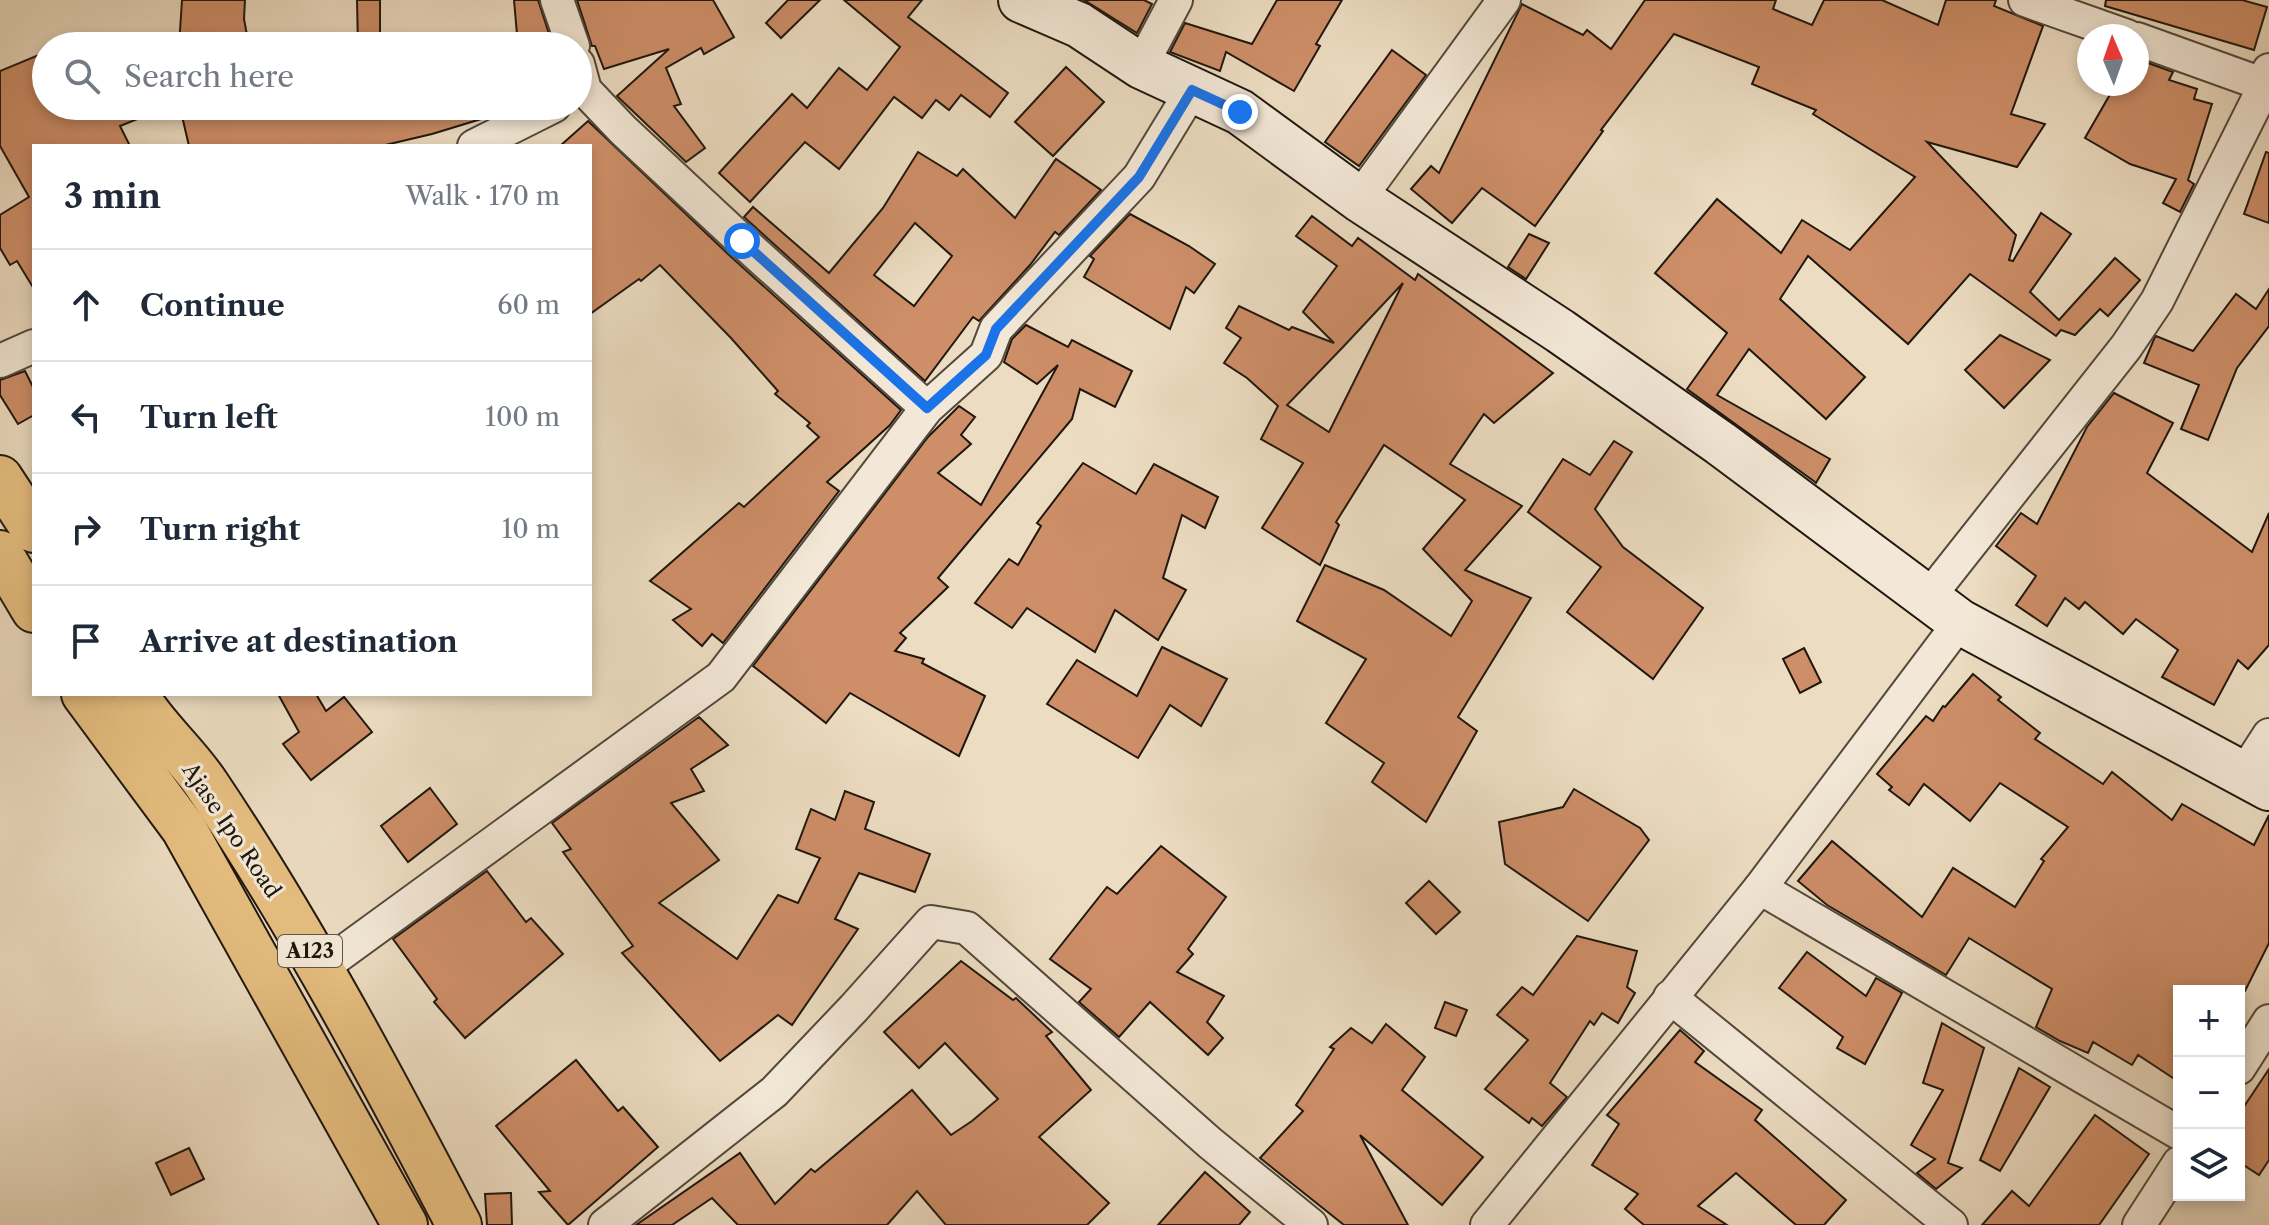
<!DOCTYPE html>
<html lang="en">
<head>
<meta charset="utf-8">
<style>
  body { margin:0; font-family:"Libre Caslon Text",serif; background:#f6f6f7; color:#1f2937 }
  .controls { position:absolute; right:24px; bottom:24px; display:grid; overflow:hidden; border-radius:0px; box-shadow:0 4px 12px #0003 }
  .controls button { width:72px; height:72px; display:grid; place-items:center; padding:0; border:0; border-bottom:2px solid #e0e1e3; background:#fff; color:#1f2937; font:40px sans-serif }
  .compass { position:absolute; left:2077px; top:24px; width:72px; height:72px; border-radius:50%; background:#fff; box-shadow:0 4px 12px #0003; rotate:358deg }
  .stop { position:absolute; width:24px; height:24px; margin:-18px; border:6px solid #1a73e8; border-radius:50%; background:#fff }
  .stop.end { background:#1a73e8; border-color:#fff; box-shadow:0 2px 8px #0008 }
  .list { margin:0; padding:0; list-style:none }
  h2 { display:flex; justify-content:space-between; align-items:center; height:104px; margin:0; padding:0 32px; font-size:34px }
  h2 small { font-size:26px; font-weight:400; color:#747a83 }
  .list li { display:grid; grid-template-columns:52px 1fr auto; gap:24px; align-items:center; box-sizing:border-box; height:112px; padding:0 32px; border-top:2px solid #e0e1e3 }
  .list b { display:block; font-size:30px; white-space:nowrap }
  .list em { font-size:26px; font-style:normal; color:#747a83 }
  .icon { flex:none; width:44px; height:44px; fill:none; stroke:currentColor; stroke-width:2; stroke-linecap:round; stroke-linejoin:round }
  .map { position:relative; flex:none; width:2269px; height:1225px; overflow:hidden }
  .search { position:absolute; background:#fff; box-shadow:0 4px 12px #0003; left:32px; top:32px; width:560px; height:88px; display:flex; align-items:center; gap:20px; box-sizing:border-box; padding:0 28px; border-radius:44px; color:#747a83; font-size:30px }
  .panel { position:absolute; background:#fff; box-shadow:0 4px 12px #0003; left:32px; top:144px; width:560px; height:552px; border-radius:0px }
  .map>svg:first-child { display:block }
</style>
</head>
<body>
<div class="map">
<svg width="2269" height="1225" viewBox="0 0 2269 1225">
  <rect width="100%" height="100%" fill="#ecdcc1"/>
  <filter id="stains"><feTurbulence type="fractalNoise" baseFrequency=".0025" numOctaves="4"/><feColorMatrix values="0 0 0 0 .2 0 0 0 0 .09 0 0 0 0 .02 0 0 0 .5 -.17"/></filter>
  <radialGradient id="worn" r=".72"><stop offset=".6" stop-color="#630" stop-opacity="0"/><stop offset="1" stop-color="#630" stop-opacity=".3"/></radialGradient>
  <g fill="#cd8e68" stroke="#1f170e" stroke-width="2" fill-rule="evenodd">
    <path d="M 182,0 L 245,0 L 244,19 L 249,46 L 179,46 Z"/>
    <path d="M 357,0 L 380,0 L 380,46 L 358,46 Z"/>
    <path d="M 514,0 L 538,0 L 553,46 L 518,46 Z"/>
    <path d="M 577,0 L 713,0 L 734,37 L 704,54 L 701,48 L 666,68 L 681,104 L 674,106 L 705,148 L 686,162 L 617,96 L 669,49 L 604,69 L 595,46 L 592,46 Z"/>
    <path d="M 788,0 L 820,0 L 781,38 L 766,23 Z"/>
    <path d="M 844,0 L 922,0 L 908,17 L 1008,93 L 990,117 L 961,95 L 949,110 L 936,100 L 922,118 L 894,97 L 839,169 L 805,142 L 750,202 L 719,173 L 792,94 L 807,108 L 839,68 L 867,90 L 900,47 Z"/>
    <path d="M 1084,0 L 1144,0 L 1152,4 L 1137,33 Z"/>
    <path d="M 1277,0 L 1342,0 L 1316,44 L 1320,46 L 1294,91 L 1226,52 L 1220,71 L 1170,52 L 1185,23 L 1252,44 Z"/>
    <path d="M 1645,0 L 1776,0 L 1773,9 L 1812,25 L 1824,0 L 1882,0 L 1938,25 L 1946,0 L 1996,0 L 1994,6 L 2043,26 L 2011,114 L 2045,124 L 2017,167 L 1927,142 L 2016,235 L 2009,260 L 2013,261 L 2041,213 L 2071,234 L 2030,292 L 2059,320 L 2115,258 L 2140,280 L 2108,316 L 2100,309 L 2075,335 L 2061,330 L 2056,336 L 1970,274 L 1908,344 L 1808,256 L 1780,299 L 1865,377 L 1826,419 L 1749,349 L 1717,395 L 1830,459 L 1816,483 L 1815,482 L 1687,389 L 1727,333 L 1655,273 L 1717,199 L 1781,253 L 1802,220 L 1850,250 L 1915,177 L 1813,114 L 1816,110 L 1752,84 L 1759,67 L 1674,34 L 1601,130 L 1603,131 L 1535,226 L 1482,188 L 1452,223 L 1411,189 L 1431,166 L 1439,173 L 1522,4 L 1583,35 L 1587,30 L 1611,49 Z"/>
    <path d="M 2106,0 L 2242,0 L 2267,7 L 2254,50 L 2105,6 Z"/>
    <path d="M 1392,50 L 1426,75 L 1359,166 L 1325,142 Z"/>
    <path d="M 46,52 L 46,106 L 167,107 L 120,126 L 130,146 L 34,146 L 34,289 L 17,261 L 10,265 L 0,248 L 0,215 L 29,197 L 0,146 L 0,71 Z"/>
    <path d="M 2137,59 L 2173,72 L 2169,80 L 2197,89 L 2194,99 L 2212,104 L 2188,180 L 2194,184 L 2180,212 L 2163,203 L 2176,179 L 2130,164 L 2085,138 L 2116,84 L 2137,84 Z"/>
    <path d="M 1066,67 L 1104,102 L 1053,156 L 1015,122 Z"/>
    <path d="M 232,106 L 506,106 L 506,109 L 491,116 L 432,134 L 381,146 L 189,146 L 182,116 Z"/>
    <path d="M 588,121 L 729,255 L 901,410 L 890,425 L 827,482 L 839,491 L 723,643 L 712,634 L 702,646 L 673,620 L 691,609 L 650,581 L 739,503 L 744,507 L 819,437 L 807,426 L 810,423 L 775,394 L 778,391 L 731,338 L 660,265 L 641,281 L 639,279 L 590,314 L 590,146 L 560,146 Z"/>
    <path d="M 918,152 L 957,176 L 963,169 L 1015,218 L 1056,159 L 1101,190 L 1059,235 L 1055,232 L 1030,265 L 979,321 L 973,317 L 925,381 L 744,217 L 753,207 L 829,273 L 883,208 ZM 915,223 L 952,256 L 914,306 L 874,275 Z"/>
    <path d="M 2266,152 L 2269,153 L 2269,223 L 2244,214 Z"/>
    <path d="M 1130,214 L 1189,246 L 1215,264 L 1194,293 L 1186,287 L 1170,329 L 1084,277 L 1094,259 L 1090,256 Z"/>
    <path d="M 1312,216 L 1352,246 L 1358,238 L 1415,280 L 1418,274 L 1553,373 L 1494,423 L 1484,414 L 1450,464 L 1522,506 L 1465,570 L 1531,598 L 1458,717 L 1477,731 L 1426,822 L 1372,782 L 1384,763 L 1326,723 L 1366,659 L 1297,621 L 1325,565 L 1384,590 L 1451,636 L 1472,601 L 1423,549 L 1465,500 L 1384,445 L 1336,522 L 1339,525 L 1320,565 L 1262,528 L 1303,463 L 1261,439 L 1278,406 L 1247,378 L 1224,363 L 1241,338 L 1226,328 L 1239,306 L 1289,330 L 1292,327 L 1334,343 L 1303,312 L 1337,266 L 1296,236 ZM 1403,283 L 1329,432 L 1287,405 L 1343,347 Z"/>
    <path d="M 1529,234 L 1549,243 L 1526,279 L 1508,267 Z"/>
    <path d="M 2269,289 L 2269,326 L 2237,368 L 2208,440 L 2181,429 L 2199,385 L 2144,363 L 2154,339 L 2156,336 L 2193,351 L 2236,294 L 2256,309 Z"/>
    <path d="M 1026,325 L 1068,347 L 1072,340 L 1132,371 L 1115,407 L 1080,389 L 1072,419 L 938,578 L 948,587 L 900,633 L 906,638 L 895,651 L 924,659 L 922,663 L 985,696 L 959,756 L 850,693 L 826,723 L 753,666 L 928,437 L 959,406 L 975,417 L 961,435 L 971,444 L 938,473 L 981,505 L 1058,365 L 1037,384 L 1004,362 L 1012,339 Z"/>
    <path d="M 2000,335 L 2050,360 L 2004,408 L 1965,370 Z"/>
    <path d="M 25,371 L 34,389 L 34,415 L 18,424 L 0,395 L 0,380 Z"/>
    <path d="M 2114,393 L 2173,423 L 2147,473 L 2252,552 L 2269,513 L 2269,645 L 2248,669 L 2238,660 L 2214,705 L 2162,677 L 2178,650 L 2136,619 L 2123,634 L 2085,602 L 2079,609 L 2065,598 L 2047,626 L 2016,605 L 2036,576 L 1996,546 L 2021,513 L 2037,524 L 2087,427 Z"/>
    <path d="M 1614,441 L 1632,452 L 1595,509 L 1623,547 L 1703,608 L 1653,679 L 1567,612 L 1601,567 L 1528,512 L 1563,459 L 1590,475 Z"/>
    <path d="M 1083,463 L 1136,494 L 1154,464 L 1218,497 L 1205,528 L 1182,515 L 1163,578 L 1186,590 L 1158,640 L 1115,610 L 1095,652 L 1027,608 L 1012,628 L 975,603 L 1009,559 L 1018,565 L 1041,526 L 1037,523 Z"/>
    <path d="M 1162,647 L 1227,679 L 1201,726 L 1170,705 L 1138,758 L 1047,704 L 1077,660 L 1137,696 Z"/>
    <path d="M 1804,648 L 1821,682 L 1800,693 L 1783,659 Z"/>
    <path d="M 1973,674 L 2001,697 L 1998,700 L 2040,733 L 2035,739 L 2103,784 L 2112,772 L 2172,820 L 2182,804 L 2254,845 L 2269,815 L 2269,943 L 2245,991 L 2179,991 L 2179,1082 L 2138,1055 L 2132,1065 L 2093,1042 L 2088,1053 L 2060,1041 L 2036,1027 L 2052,989 L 1969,938 L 1946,975 L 1827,905 L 1798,881 L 1832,841 L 1922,917 L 1953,868 L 2015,907 L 2044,861 L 2041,859 L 2068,827 L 2000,783 L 1970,821 L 1924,784 L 1909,805 L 1889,790 L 1892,787 L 1877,774 L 1926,716 L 1933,721 L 1943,706 L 1945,707 Z"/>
    <path d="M 278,694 L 316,694 L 326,711 L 344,697 L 372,732 L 311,780 L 283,744 L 299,732 Z"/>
    <path d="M 699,717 L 728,745 L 691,769 L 704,791 L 671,803 L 719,860 L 659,903 L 737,959 L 778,895 L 798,903 L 820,858 L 796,849 L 811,809 L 835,820 L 845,791 L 874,802 L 865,829 L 930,854 L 915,892 L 859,873 L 835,919 L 858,929 L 792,1025 L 778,1015 L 720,1061 L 622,953 L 633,946 L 563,852 L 571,849 L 552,823 Z"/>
    <path d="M 430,788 L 457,824 L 408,862 L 381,826 Z"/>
    <path d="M 1574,789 L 1640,828 L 1649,840 L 1588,921 L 1505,864 L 1499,822 L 1563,807 Z"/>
    <path d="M 1161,846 L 1226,897 L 1188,949 L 1193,954 L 1177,972 L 1224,996 L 1207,1022 L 1223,1038 L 1208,1055 L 1150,1002 L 1119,1037 L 1079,1002 L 1091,989 L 1050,959 L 1107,887 L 1117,894 Z"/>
    <path d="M 487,871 L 526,922 L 531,918 L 563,954 L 465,1038 L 434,1002 L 437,999 L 393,939 Z"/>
    <path d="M 1429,881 L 1460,912 L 1436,934 L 1406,903 Z"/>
    <path d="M 1577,936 L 1637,951 L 1627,987 L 1635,993 L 1618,1023 L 1602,1013 L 1594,1025 L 1590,1021 L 1550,1083 L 1567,1097 L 1542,1126 L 1532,1118 L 1529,1123 L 1485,1089 L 1528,1040 L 1497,1015 L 1522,987 L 1533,995 Z"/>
    <path d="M 1807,952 L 1866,996 L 1876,978 L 1902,993 L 1865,1064 L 1837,1048 L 1843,1037 L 1779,988 Z"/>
    <path d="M 961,961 L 1013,1000 L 1016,998 L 1052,1032 L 1046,1036 L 1091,1090 L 1039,1137 L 1109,1203 L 1087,1225 L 946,1225 L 917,1191 L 887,1225 L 738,1225 L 712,1198 L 672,1225 L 636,1225 L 740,1153 L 775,1204 L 811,1169 L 815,1172 L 912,1090 L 951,1135 L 972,1121 L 998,1099 L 945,1043 L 919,1068 L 884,1032 Z"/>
    <path d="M 1445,1002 L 1467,1010 L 1456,1036 L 1435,1028 Z"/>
    <path d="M 1942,1023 L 1984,1048 L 1948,1163 L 1962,1168 L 1936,1189 L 1917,1173 L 1935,1159 L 1911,1145 L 1943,1090 L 1923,1083 Z"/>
    <path d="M 1386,1024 L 1425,1057 L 1402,1090 L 1483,1157 L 1442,1205 L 1360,1135 L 1408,1225 L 1344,1225 L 1260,1158 L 1303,1111 L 1296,1105 L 1334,1049 L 1330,1047 L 1351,1028 L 1372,1043 Z"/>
    <path d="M 1680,1030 L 1704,1051 L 1695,1062 L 1762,1110 L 1755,1120 L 1846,1200 L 1824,1225 L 1796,1225 L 1736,1173 L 1698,1206 L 1727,1225 L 1644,1225 L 1625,1209 L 1638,1194 L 1592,1165 L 1619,1124 L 1607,1115 Z"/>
    <path d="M 576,1060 L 618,1111 L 623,1107 L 658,1147 L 568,1225 L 539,1192 L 550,1191 L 496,1126 Z"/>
    <path d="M 2019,1068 L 2050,1087 L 2000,1171 L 1980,1160 Z"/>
    <path d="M 2269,1069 L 2269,1160 L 2259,1175 L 2239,1162 L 2239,1114 Z"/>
    <path d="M 2095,1115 L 2149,1154 L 2099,1225 L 1982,1225 L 2012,1191 L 2029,1206 Z"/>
    <path d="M 189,1148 L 204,1179 L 171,1195 L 156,1163 Z"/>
    <path d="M 1205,1172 L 1250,1212 L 1239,1225 L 1158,1225 Z"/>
    <path d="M 511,1193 L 512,1225 L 487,1225 L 485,1194 Z"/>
  </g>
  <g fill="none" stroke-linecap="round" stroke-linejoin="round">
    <defs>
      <g id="street">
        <path d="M 557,0 L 573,46"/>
        <path d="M 2025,0 L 2127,36"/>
        <path d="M 2137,39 L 2265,85"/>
        <path d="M 578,64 L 585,90 L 623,130 L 742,241 L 927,408"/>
        <path d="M 1141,66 L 1176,0"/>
        <path d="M 474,146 L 554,106"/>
        <path d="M 1359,199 L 1504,0"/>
        <path d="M 0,361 L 34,346"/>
        <path d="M 1927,599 L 2126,347 L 2157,301 L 2265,85 L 2269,70"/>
        <path d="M 2243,775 L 2269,735"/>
        <path d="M 1760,888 L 2179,1133"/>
        <path d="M 320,969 L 721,677 L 927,408 L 986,355 L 996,329 L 1139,177 L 1192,90"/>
        <path d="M 1670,997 L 1951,1225"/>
        <path d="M 2239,1068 L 2269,1021"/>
        <path d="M 605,1225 L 774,1092 L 854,1008 L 931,922 L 967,928 L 1210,1143 L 1311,1225"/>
        <path d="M 1487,1225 L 1760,888 L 1960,622"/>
        <path d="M 2139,1225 L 2179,1163"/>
      </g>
      <path id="secondary" d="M 1021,0 L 1079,25 L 1141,66 L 1240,112 L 1359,199 L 1560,331 L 1720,443 L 1960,622 L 2269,788"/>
      <g id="highway">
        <path d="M 0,478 L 34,530"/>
        <path d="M 0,553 L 34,610"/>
        <path d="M 84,694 L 184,829 L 405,1225"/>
        <path d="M 135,694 C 155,728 185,752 207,785 C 301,925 381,1075 459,1225"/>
      </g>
    </defs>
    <use href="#street" stroke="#52483b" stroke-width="36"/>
    <use href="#secondary" stroke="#1f170e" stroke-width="48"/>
    <use href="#highway" stroke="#1f170e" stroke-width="48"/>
    <use href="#street" stroke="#f3e8d7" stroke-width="32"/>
    <use href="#secondary" stroke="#f3e8d7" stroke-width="44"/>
    <use href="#highway" stroke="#e6be80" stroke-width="44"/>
  </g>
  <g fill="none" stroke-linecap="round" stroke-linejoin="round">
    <path stroke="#1a73e8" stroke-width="10" d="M 742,241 L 927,408 L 986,355 L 996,329 L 1139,177 L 1192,90 L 1240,112"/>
  </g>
  <g text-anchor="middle" stroke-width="6" stroke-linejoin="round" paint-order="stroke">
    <rect fill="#f3e8d7" stroke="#5f564a" stroke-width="2" x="278" y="935" width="64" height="32" rx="6"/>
    <g font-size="20" font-weight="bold" fill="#1f170e">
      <text x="310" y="958">A123</text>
    </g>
    <g font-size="22" fill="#1f170e" stroke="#f3e8d7">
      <text transform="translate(232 830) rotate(56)" y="8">Ajase Ipo Road</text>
    </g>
  </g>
  <rect width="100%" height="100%" filter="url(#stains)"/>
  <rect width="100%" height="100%" fill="url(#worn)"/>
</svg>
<div class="controls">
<button>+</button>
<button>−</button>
<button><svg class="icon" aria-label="layers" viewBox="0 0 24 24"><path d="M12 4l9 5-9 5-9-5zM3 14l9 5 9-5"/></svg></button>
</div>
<svg class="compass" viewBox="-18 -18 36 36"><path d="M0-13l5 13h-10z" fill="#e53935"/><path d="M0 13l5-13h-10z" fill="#747a83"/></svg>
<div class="stop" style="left:742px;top:241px"></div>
<div class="stop end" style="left:1240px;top:112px"></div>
<div class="search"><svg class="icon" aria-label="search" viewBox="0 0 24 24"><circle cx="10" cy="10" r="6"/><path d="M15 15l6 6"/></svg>Search here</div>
<section class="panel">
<h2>3 min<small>Walk · 170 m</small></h2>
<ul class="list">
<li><svg class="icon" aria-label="ahead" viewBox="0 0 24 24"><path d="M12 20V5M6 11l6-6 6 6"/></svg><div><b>Continue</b></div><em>60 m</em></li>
<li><svg class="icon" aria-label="left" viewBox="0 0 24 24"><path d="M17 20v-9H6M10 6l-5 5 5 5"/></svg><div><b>Turn left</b></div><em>100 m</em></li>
<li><svg class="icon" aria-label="right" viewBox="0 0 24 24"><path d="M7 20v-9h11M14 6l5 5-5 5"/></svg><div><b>Turn right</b></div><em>10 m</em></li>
<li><svg class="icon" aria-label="arrive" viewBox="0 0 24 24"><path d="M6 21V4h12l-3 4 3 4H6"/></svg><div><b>Arrive at destination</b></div></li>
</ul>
</section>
</div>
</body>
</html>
